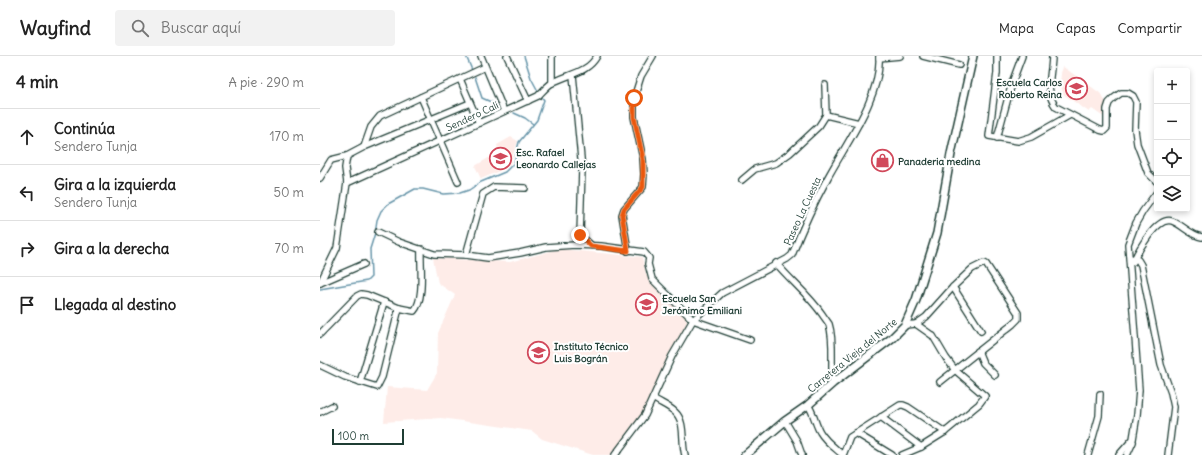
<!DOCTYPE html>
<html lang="es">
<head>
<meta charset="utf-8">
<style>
  body { margin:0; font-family:Delius,sans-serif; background:#f2f2f2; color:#222 }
  .controls { position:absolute; right:12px; top:12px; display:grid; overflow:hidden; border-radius:4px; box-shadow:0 2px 6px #0003 }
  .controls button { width:36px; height:36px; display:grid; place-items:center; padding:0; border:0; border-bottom:1px solid #e0e0e0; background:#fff; color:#222; font:20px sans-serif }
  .scale { position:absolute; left:12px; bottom:10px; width:72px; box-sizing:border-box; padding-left:4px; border:2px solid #1f3d34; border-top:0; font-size:11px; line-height:14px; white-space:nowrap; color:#1f3d34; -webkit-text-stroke:3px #fff; paint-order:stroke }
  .stop { position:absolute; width:12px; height:12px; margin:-9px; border:3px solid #ea580c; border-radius:50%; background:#fff }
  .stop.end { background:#ea580c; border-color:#fff; box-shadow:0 1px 4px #0008 }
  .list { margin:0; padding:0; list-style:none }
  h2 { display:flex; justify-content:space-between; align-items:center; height:52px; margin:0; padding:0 16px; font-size:17px }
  h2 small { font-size:13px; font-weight:400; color:#767676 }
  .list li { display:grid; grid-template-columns:26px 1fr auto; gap:12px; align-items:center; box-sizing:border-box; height:56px; padding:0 16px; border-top:1px solid #e0e0e0 }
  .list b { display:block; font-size:15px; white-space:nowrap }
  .list p { margin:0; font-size:13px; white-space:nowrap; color:#767676 }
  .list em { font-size:13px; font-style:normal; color:#767676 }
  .icon { flex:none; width:22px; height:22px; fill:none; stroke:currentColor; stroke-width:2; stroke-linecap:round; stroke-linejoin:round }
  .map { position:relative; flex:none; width:882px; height:399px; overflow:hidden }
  header { display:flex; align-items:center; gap:24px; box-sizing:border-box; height:56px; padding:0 20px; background:#fff; border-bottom:1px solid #e0e0e0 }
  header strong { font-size:19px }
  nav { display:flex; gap:22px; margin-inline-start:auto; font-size:14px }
  .search { width:280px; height:36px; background:#f2f2f2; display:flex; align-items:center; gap:10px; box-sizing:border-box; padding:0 14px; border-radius:4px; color:#767676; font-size:15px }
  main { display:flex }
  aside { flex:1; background:#fff }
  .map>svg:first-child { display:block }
</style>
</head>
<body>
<header>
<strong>Wayfind</strong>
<div class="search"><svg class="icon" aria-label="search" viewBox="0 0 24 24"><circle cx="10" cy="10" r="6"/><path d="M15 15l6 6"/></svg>Buscar aquí</div>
<nav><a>Mapa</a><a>Capas</a><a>Compartir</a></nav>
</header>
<main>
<aside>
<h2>4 min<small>A pie · 290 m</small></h2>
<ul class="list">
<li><svg class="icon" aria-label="ahead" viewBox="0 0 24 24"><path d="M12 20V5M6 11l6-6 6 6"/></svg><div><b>Continúa</b><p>Sendero Tunja</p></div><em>170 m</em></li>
<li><svg class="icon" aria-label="left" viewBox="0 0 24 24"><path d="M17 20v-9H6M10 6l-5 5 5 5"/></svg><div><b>Gira a la izquierda</b><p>Sendero Tunja</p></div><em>50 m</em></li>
<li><svg class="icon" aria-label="right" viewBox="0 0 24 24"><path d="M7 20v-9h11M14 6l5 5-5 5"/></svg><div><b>Gira a la derecha</b></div><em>70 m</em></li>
<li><svg class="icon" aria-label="arrive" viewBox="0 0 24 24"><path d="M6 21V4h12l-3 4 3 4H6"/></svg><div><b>Llegada al destino</b></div></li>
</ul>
</aside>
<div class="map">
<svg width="882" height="399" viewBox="0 0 882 399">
  <rect width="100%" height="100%" fill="#fff"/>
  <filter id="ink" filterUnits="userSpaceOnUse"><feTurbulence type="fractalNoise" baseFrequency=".025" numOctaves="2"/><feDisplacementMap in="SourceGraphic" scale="8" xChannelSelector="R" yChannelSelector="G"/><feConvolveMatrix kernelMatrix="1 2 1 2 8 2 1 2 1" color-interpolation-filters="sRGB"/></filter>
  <g filter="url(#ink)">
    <g fill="#feece8">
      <path d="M 742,10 L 780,37 L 786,46 L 785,62 L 772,53 L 769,56 L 743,38 L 740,26 Z"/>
      <path d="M 191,81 L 198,85 L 190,108 L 184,113 L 161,123 L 155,110 L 172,100 L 178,93 L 177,89 Z"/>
      <path d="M 239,193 L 322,201 L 326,218 L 331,227 L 365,260 L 367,266 L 347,305 L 322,358 L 291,399 L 273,399 L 222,383 L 212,375 L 121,362 L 64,366 L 67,331 L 107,334 L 117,317 L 118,277 L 135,239 L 118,227 L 113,202 L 190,206 Z"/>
    </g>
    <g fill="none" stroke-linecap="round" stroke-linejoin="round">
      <g stroke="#6896aa" stroke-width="1.5">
        <path d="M 146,0 L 152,14"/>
        <path d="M 204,0 L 211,22 L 219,37"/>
        <path d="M 155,21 L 162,42 L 180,50"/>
        <path d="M 194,57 L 205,62 L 213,68"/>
        <path d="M 0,233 L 47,225 L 51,221 L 50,193 L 55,177 L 57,164 L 61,155 L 68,148 L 95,133 L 103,133 L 123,138 L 140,137 L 149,134 L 161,126 L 185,116 L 194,107 L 199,86 L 217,64 L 224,44 L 221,40"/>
      </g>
      <defs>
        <g id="minor">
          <path d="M 161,0 L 184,55"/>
          <path d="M 187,0 L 208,45"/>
          <path d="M 603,0 L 639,9"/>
          <path d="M 677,0 L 677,17 L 669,80 L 698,85 L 711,81 L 750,59"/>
          <path d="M 732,0 C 732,17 724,36 736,51 L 780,74 L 784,75 L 787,72 L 787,53 L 789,47 L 794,42 L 801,37 L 808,37 L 813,40 L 816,46 L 815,74 L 817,88 L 828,117 L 837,126"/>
          <path d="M 559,2 L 580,0"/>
          <path d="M 253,19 L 262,113 L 260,179 L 271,189"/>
          <path d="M 140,23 L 159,67"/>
          <path d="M 232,27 L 232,0"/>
          <path d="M 505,29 L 506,59"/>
          <path d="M 101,41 L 138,126"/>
          <path d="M 677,82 L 692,27 L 702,0"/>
          <path d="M 44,91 L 51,71 L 60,60 L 165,11"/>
          <path d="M 0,122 L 11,104 L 27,100 L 44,91 L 150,47"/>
          <path d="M 422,124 L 435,113 L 456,107 L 470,97 L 499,70 L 506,59 L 539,67"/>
          <path d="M 27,127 L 218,40 C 222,36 227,30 232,27 C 248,18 268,17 277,0"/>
          <path d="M 58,176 L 79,186 L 114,198 L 146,199 L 168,202 L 200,197 L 226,191 L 255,189 L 281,190 L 324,196 L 329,202 L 328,208 L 332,223 L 373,264 L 430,284"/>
          <path d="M 308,195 L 302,159 L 304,153 L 323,131 L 324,118 L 323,103 L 314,61 L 314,42 L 321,20 L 333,0"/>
          <path d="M 146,199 L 163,138 L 174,131 L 205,132"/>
          <path d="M 810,202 L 818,204 L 821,209 L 841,309 L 851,337 L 854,351 L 848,399"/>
          <path d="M 813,206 C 818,195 837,160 852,165 C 863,169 870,179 882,181"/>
          <path d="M 456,207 C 471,225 489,239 502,258 C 504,261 507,265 509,268 C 515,287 510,308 513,327"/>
          <path d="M 0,227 L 17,192 L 27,127 L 25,112 L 27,100"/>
          <path d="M 0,227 L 44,208"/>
          <path d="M 633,231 L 661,275"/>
          <path d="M 585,269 L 596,268 L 606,261 L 633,231 L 652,213 L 664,207 L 666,208 L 698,257 L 698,263 L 693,268 L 620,326"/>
          <path d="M 0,278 L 37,240 L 41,238 L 47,239 L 79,252 L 94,255 C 105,243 100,209 101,193"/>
          <path d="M 658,295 L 663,307 L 675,319"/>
          <path d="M 0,309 L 25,321 L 57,331 L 62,321 L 79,252"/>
          <path d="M 40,326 L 64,246"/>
          <path d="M 333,342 C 340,347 349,350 355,356 C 366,366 361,386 365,399"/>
          <path d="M 488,349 C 494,357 495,368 500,376 C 505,385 515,392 523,399 L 530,381 L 580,349 L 583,349 L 588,351 L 625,376"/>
          <path d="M 0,356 L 12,350"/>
          <path d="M 561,361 L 601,391"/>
          <path d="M 465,365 L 477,385 L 482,399"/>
          <path d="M 536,377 L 572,399"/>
          <path d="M 295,399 L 325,359 L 352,300 L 373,264 L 402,237 L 467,203 L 472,199 C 482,173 494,147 507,123 C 525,89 562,40 559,0"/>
          <path d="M 582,399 L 601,391 L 625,376 L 659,348 L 665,340 L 635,314 L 626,302 L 613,280 L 596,268"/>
          <path d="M 768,399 L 779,360 L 780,338"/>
          <path d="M 799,399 L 813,383 L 817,359 L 819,334 L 808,188 L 816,167 L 823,155 L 837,136"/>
          <path d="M 807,399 L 813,386"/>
        </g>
        <path id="tertiary" d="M 425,399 L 465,365 L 488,349 L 513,327 L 572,282 L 585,269 L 596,244 L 617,177 L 631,98 L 653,0"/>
      </defs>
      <use href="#minor" stroke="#1f3d34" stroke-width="8"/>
      <use href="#tertiary" stroke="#1f3d34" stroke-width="10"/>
      <use href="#minor" stroke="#fff" stroke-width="5.5"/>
      <use href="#tertiary" stroke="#fff" stroke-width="7"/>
    </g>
  </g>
  <g fill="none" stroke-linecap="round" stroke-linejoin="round" filter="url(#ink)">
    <path stroke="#ea580c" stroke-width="5" d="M 260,179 L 271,190 L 308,195 L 302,159 L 304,153 L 323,131 L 323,103 L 314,61 L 314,42"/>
  </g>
  <defs>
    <symbol id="school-ring" viewBox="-11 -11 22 22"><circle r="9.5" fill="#fff" stroke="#d1495b" stroke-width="1.5"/><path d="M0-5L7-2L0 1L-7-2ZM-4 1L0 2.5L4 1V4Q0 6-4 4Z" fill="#d1495b"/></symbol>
    <symbol id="shop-ring" viewBox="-11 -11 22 22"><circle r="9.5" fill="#fff" stroke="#d1495b" stroke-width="1.5"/><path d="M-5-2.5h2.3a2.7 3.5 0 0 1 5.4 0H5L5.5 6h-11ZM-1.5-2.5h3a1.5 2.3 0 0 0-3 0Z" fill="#d1495b"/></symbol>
  </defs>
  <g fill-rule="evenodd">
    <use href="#school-ring" x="744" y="20" width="25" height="25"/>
    <use href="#school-ring" x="168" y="90" width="25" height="25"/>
    <use href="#shop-ring" x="550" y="92" width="25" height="25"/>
    <use href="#school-ring" x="314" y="236" width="25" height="25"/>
    <use href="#school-ring" x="206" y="284" width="25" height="25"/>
  </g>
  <g text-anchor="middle" stroke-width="4" stroke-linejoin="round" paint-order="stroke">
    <g font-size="10" font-weight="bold" fill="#1f3d34" stroke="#fff" text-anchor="start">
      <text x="742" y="30" text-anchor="end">Escuela Carlos<tspan x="742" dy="12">Roberto Reina</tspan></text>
      <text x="196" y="100">Esc. Rafael<tspan x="196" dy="12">Leonardo Callejas</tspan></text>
      <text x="578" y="109">Panaderia medina</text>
      <text x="342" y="246">Escuela San<tspan x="342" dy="12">Jerónimo Emiliani</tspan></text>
      <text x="234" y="294">Instituto Técnico<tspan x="234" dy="12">Luis Bográn</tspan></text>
    </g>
    <g font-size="10" fill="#1f3d34" stroke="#fff">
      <text transform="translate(152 60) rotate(-25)" y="4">Sendero Cali</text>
      <text transform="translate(482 155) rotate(-65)" y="4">Paseo La Cuesta</text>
      <text transform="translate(532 299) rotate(-39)" y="4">Carretera Vieja del Norte</text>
    </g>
  </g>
</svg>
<div class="controls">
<button>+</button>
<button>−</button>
<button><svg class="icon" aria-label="locate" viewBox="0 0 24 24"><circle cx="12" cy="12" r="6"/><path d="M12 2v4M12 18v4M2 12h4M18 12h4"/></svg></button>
<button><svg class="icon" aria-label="layers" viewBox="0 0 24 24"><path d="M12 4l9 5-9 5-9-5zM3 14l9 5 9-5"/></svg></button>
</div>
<div class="scale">100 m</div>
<div class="stop" style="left:314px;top:42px"></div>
<div class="stop end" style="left:260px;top:179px"></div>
</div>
</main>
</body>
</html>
